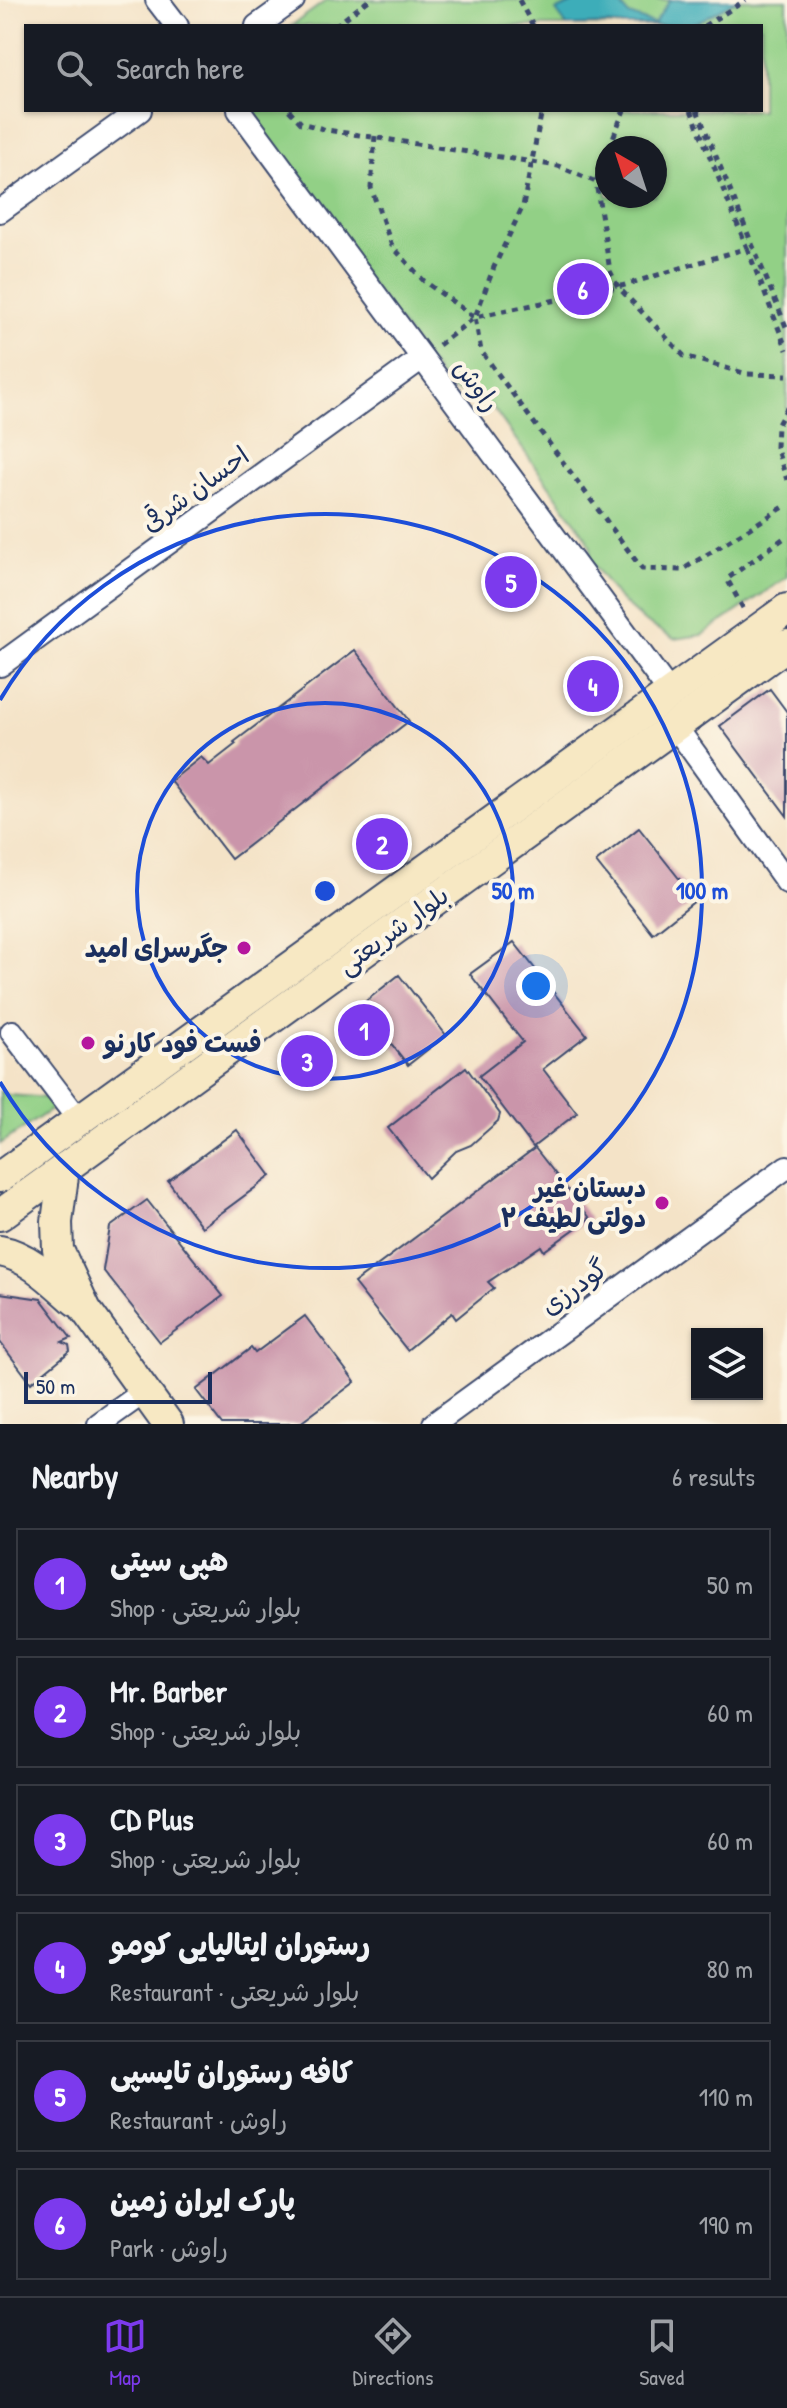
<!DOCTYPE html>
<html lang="en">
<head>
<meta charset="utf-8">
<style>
  body { margin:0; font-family:"Patrick Hand","Playpen Sans Arabic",sans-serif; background:#20242c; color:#f1f3f6 }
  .controls { position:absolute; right:24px; bottom:24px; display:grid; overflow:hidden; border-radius:0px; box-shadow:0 2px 6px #0004 }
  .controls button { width:72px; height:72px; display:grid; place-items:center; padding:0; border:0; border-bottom:2px solid #363941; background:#171b24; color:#f1f3f6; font:40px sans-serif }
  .compass { position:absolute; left:595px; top:136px; width:72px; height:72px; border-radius:50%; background:#171b24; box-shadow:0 2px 6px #0004; rotate:321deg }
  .scale { position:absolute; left:24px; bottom:20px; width:188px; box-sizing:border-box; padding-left:8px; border:4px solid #1b2f5e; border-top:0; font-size:22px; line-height:28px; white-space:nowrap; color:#1b2f5e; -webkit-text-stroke:6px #fcf5e5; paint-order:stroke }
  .you { position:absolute; left:536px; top:986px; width:28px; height:28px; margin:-20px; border:6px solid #fff; border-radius:50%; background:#1a73e8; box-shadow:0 0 0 12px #1a73e833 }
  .badge { display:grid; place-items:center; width:52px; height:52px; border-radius:50%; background:#7c3aed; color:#fff; font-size:26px; font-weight:700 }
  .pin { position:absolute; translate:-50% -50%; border:4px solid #fff; box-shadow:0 2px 8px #0006 }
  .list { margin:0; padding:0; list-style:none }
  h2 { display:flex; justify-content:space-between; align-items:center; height:104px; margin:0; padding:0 32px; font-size:34px }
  h2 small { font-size:26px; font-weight:400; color:#9ea1a6 }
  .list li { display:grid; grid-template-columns:52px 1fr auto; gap:24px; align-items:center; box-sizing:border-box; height:112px; margin:0 16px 16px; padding:0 16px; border:2px solid #363941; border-radius:0px }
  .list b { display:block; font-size:30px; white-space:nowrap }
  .list p { margin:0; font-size:26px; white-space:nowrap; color:#9ea1a6 }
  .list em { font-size:26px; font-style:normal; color:#9ea1a6 }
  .icon { flex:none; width:44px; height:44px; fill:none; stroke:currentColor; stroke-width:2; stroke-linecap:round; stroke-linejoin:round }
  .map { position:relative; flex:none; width:787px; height:1424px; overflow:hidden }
  .search { position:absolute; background:#171b24; box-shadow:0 2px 6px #0004; left:24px; right:24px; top:24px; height:88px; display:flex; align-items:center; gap:20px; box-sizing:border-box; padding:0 28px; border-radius:0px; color:#9ea1a6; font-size:30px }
  .sheet { height:872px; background:#171b24 }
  nav { display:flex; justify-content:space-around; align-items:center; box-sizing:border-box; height:112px; border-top:2px solid #363941; background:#171b24; font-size:22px; color:#9ea1a6 }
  nav a { display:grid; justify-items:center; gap:4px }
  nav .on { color:#7c3aed }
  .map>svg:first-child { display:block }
</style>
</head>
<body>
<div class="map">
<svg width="787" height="1424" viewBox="0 0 787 1424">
  <rect width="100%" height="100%" fill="#fcf5e5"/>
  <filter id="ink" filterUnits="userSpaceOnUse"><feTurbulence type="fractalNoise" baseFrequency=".0125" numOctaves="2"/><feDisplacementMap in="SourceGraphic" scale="16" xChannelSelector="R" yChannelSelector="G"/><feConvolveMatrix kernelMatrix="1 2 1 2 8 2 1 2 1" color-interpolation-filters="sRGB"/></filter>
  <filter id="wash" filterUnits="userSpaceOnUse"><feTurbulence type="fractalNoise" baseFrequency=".006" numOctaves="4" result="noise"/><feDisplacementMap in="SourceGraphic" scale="32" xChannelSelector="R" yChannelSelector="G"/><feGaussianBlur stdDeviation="1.8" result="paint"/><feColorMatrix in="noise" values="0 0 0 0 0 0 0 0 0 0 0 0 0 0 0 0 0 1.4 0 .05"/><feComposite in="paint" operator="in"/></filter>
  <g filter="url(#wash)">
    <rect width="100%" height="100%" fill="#f4e3c7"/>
    <g fill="#92d086" stroke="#568072" stroke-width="2" fill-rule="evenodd">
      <path d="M 327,0 L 787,0 L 787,577 L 702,635 L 674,639 L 644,621 L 617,597 L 590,560 L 591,548 L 586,537 L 491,405 L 449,389 L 242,110 L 761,110 L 761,26 L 291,26 ZM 607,148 L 655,148 L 655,196 L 607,196 Z"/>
      <path d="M 0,1091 L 8,1095 L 50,1098 L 55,1107 L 0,1144 Z"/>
    </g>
    <path fill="#3dadb9" stroke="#2c6e8c" stroke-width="2" d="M 579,0 L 618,2 L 629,15 L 654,24 L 670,0 L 737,0 L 692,25 L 625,26 C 614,22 581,26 567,26 L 556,11 Z"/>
    <g id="blocks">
      <g fill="#ca95aa">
        <path d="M 355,650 L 409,721 L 231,859 L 171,781 L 201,757 L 209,765 L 236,744 L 234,742 Z"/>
        <path d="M 770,689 L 787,712 L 787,816 L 720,726 Z"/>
        <path d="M 639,828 L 696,900 L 653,934 L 596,862 Z"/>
        <path d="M 514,942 L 587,1035 L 543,1069 L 577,1113 L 533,1147 L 479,1076 L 523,1042 L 470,974 Z"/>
        <path d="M 399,975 L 446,1035 L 408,1065 L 365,1010 L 366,1001 Z"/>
        <path d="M 466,1067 L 500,1114 L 498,1121 L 471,1145 L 456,1151 L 428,1178 L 388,1128 Z"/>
        <path d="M 237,1130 L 271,1176 L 202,1227 L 168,1181 Z"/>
        <path d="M 535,1148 L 590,1218 L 544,1251 L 541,1246 L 488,1282 L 494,1288 L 456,1319 L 452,1313 L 407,1350 L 354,1283 Z"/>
        <path d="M 147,1200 L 223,1296 L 160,1342 L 103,1270 L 110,1227 Z"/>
        <path d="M 0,1293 L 41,1299 L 71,1338 L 62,1342 L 69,1345 L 70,1351 L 31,1383 L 0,1342 Z"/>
        <path d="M 305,1316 L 355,1382 L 299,1424 L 222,1424 L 196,1390 L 251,1348 L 255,1353 Z"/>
      </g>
    </g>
  </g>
  <g filter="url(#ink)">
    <use href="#blocks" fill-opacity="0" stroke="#3c4a6e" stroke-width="2"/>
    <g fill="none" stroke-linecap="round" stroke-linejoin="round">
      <defs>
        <g id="street">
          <path d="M 157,0 L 177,26"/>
          <path d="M 257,26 L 293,0"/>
          <path d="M 239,110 L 670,693"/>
          <path d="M 0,211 L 140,110"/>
          <path d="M 0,665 L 422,358"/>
          <path d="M 675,726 L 787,882"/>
          <path d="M 12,1032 L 79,1120"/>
          <path d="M 99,1424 L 144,1392"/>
          <path d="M 434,1424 L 787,1167"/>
        </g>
        <g id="secondary">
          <path d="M 64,1168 L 57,1222 L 58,1250 L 86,1310 L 168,1424"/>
          <path d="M 0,1177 L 787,609"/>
          <path d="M 0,1215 L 787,645"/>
          <path d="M 0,1251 C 29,1256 54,1282 76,1301"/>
        </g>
      </defs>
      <use href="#street" stroke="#3c4a6e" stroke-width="26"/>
      <use href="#secondary" stroke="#3c4a6e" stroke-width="34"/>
      <g stroke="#3c4a6e" stroke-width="5" stroke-dasharray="6 6" stroke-linecap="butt">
        <path d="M 519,0 L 533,26"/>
        <path d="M 335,26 L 369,0"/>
        <path d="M 704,26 L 746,0"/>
        <path d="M 289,110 L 301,123 L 327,130 L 558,166 L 596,182"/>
        <path d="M 691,110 L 747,248 L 618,287 L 475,317 L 481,351 L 642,569 L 682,570 L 787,505"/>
        <path d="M 697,110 L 787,329"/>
        <path d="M 375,136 L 371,188 L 392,246 L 424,281 L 474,317"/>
        <path d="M 609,148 L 624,110"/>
        <path d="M 607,154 L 596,182 L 610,271 L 618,287 L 684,356 L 747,374 L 787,375"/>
        <path d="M 747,248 L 787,350"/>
        <path d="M 439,345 L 475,317 L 494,267 L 523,206 L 542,110"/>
        <path d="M 787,408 L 777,426 L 776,447 L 787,480"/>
        <path d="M 743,608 L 727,579 L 787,536"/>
      </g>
      <use href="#street" stroke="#fff" stroke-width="22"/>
      <use href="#secondary" stroke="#f7e8c3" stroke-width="30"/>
    </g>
  </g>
  <g fill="none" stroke="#1d4ed8" stroke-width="4">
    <circle cx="325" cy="891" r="188"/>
    <path d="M0 700A377 377 0 1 1 0 1082"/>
  </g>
  <g fill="#b5179e" stroke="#fcf5e5" stroke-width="3">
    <circle cx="244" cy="948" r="8"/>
    <circle cx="88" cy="1043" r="8"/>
    <circle cx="662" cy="1203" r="8"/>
  </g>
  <g text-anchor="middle" stroke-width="8" stroke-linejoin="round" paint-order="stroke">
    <g font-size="26" fill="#1b2f5e" stroke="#fcf5e5">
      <text transform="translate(477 385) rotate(53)" y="9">راوش</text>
      <text transform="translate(195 489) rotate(-36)" y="9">احسان شرقی</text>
      <text transform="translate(393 930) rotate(-36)" y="9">بلوار شریعتی</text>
      <text transform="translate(574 1287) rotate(-36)" y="9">گودرزی</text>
    </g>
    <g font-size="26" font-weight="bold" fill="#1b2f5e" stroke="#fcf5e5" text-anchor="end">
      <text x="228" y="957">جگرسرای امید</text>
      <text x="104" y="1052" text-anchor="start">فست فود کارنو</text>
      <text x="646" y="1197">دبستان غیر<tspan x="646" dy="30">دولتی لطیف ۲</tspan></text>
    </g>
  </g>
  <circle cx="325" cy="891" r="12" fill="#1d4ed8" stroke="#fcf5e5" stroke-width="4"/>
  <g font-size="24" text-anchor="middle" font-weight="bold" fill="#1d4ed8" stroke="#fcf5e5" stroke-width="8" stroke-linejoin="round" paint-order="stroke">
    <text x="513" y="899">50 m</text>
    <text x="702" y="899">100 m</text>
  </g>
</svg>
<div class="controls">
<button><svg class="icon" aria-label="layers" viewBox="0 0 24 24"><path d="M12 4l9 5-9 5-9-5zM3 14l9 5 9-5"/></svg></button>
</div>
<svg class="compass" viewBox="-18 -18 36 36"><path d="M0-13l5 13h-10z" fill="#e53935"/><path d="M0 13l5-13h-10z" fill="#9ea1a6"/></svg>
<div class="scale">50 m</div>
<div class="you"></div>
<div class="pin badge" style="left:364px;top:1030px">1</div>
<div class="pin badge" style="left:382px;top:844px">2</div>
<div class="pin badge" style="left:307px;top:1061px">3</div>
<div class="pin badge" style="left:593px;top:686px">4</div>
<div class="pin badge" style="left:511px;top:582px">5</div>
<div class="pin badge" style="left:583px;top:289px">6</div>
<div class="search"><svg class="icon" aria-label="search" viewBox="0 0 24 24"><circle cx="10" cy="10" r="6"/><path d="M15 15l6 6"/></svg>Search here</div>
</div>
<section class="sheet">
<h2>Nearby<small>6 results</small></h2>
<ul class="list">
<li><span class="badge">1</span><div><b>هپی سیتی</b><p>Shop · بلوار شریعتی</p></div><em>50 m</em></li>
<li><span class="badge">2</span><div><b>Mr. Barber</b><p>Shop · بلوار شریعتی</p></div><em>60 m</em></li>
<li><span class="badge">3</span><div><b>CD Plus</b><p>Shop · بلوار شریعتی</p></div><em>60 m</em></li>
<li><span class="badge">4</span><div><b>رستوران ایتالیایی کومو</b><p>Restaurant · بلوار شریعتی</p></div><em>80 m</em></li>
<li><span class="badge">5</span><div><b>کافه رستوران تایسپی</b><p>Restaurant · راوش</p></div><em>110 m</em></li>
<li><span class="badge">6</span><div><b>پارک ایران زمین</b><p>Park · راوش</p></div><em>190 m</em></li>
</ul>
</section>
<nav>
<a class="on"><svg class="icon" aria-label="map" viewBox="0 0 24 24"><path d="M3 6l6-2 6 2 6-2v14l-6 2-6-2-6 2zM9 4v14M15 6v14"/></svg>Map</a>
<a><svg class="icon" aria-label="directions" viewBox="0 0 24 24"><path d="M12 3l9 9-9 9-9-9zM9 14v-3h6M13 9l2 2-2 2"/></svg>Directions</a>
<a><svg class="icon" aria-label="saved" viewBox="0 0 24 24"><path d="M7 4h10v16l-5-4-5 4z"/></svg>Saved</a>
</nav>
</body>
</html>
